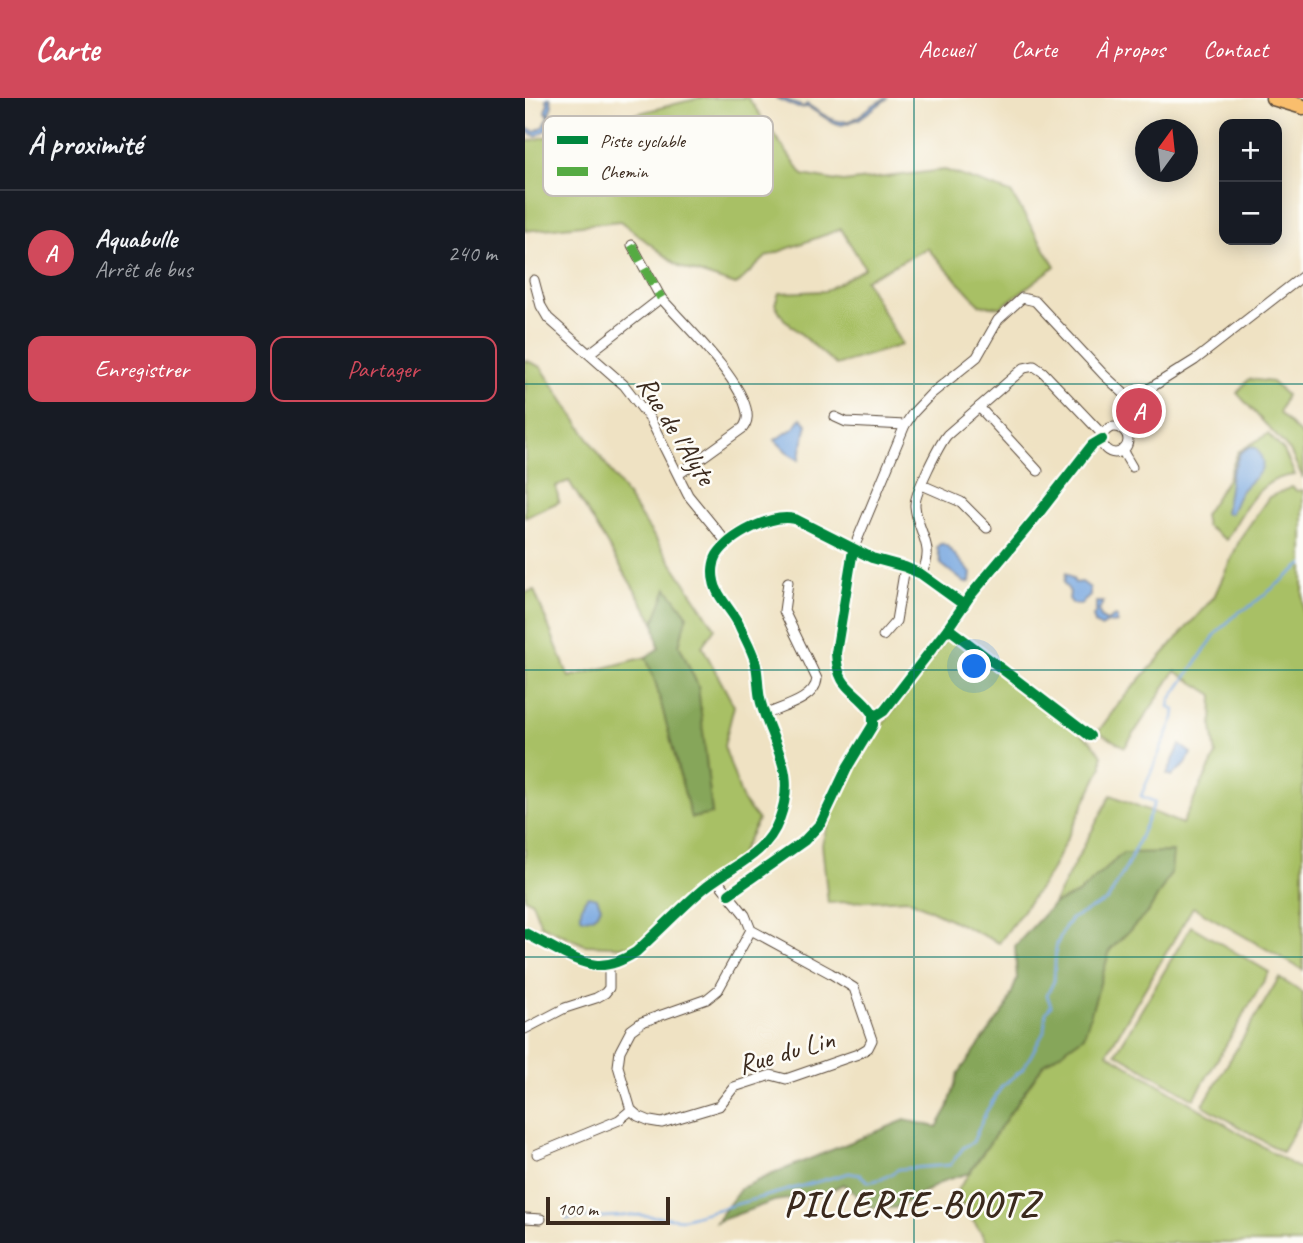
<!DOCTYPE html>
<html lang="fr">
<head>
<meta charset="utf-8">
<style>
  body { margin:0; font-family:Caveat,sans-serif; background:#242831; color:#f1f3f6 }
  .controls { position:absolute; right:21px; top:21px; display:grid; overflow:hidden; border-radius:14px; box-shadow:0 4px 18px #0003 }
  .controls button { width:63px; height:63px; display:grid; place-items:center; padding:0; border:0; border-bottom:2px solid #363941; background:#171b24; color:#f1f3f6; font:35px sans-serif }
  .compass { position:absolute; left:610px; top:21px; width:63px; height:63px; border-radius:50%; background:#171b24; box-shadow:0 4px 18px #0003; rotate:15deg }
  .scale { position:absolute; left:21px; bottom:18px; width:124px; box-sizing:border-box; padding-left:7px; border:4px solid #3b2a1e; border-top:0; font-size:19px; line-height:24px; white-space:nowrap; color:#3b2a1e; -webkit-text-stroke:5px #fdfcf7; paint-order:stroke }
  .you { position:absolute; left:450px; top:569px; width:24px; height:24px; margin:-18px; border:5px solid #fff; border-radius:50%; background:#1a73e8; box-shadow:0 0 0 10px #1a73e833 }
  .badge { display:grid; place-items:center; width:46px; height:46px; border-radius:50%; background:#d1495b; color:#fff; font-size:23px; font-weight:700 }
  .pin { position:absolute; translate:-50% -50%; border:4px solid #fff; box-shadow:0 2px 7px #0006 }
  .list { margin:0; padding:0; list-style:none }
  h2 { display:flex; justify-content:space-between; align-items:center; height:91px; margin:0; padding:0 28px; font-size:30px }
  h2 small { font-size:23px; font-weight:400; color:#9ea1a6 }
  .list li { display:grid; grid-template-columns:46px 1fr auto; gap:21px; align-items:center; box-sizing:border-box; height:126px; padding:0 28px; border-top:2px solid #363941 }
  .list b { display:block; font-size:26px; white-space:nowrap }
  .list p { margin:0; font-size:23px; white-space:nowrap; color:#9ea1a6 }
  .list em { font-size:23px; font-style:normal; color:#9ea1a6 }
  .actions { display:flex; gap:14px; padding:21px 28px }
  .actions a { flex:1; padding:16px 0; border:2px solid #d1495b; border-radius:14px; text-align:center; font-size:24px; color:#d1495b }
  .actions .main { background:#d1495b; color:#fff }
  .map { position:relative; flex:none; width:778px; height:1145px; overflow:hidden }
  header { display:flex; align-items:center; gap:42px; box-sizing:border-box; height:98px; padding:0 35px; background:#d1495b; color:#fff }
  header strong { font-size:33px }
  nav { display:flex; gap:38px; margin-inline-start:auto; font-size:24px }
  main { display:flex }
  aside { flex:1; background:#171b24 }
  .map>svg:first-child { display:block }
</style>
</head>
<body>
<header>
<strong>Carte</strong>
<nav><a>Accueil</a><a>Carte</a><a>À propos</a><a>Contact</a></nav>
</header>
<main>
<aside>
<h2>À proximité<small></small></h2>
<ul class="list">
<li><span class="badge">A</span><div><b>Aquabulle</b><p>Arrêt de bus</p></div><em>240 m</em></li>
</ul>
<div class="actions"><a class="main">Enregistrer</a><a>Partager</a></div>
</aside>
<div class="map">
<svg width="778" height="1145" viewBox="0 0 778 1145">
  <rect width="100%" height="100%" fill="#fdfcf7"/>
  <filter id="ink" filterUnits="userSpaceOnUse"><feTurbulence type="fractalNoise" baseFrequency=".0143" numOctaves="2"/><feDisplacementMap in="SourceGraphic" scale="14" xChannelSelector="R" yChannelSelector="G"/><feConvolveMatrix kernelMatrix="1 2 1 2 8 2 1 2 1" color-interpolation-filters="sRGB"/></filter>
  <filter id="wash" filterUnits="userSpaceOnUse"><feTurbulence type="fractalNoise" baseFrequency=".00686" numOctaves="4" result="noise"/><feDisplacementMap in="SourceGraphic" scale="28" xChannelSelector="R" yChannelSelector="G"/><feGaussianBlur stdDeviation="1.57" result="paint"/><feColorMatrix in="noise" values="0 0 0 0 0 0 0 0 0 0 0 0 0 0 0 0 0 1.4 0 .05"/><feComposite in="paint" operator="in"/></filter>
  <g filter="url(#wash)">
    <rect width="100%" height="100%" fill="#efe2c3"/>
    <g fill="#a8c065" stroke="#727542" stroke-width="2">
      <path d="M 174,0 L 223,0 L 278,77 L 318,84 L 420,72 L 486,95 L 530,168 L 476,209 L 455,207 L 402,150 L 340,182 L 377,247 L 311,267 L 259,221 L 250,206 L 254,195 L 300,193 L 340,170 L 316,131 L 242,158 L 211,187 L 155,169 L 95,123 L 0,133 L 0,44 Z"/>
      <path d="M 0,262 L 16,269 L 190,530 L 177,548 L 209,608 L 199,648 L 218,703 L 233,722 L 212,763 L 175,788 L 110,849 L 60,847 L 16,827 L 7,804 L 0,800 L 0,495 L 9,492 L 44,579 L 121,559 L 131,586 L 167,720 L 187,715 L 173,588 L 154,547 L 162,517 L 142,491 L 129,524 L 44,383 L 31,388 L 34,404 L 0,419 Z"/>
      <path d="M 724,281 L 747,284 L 761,297 L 754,315 L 778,339 L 778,380 L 765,353 L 712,295 Z"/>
      <path d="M 743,336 L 759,353 L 770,377 C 731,380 719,413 701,442 L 681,428 L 679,417 L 702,382 L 713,354 Z"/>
      <path d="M 767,389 L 772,393 L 778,392 L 778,872 L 668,809 L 582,955 L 778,1073 L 778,1145 L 463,1145 L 430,1096 L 518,967 L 559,938 L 585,852 L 624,813 L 646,775 L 598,755 L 553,796 L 528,806 L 586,697 L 657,726 L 691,657 L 687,629 L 688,597 L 650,573 L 600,649 L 573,634 L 595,604 L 689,499 L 716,439 L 744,399 Z"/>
      <path d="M 424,536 L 566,643 L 577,657 L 577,669 L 525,775 L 474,845 L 383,801 L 303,805 L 297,746 L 307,712 L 325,676 L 357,627 Z"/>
      <path d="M 666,828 L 744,874 L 669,1001 L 591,955 Z"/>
      <path d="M 754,880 L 778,895 L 778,1018 L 757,1054 L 678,1007 Z"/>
    </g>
    <g fill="#86a65a" stroke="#60683c" stroke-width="2">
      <path d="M 142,490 L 162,517 L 154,547 L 173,588 L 187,716 L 166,720 L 131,586 L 121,559 L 134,550 L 129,524 Z"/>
      <path d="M 648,754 L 646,775 L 624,813 L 585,852 L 559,938 L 518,967 L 444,1075 L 421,1082 L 370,1110 L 346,1109 L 318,1086 L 299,1096 L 249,1103 L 191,1124 L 216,1090 L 243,1078 L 380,1022 L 412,1029 L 423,1010 L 433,976 L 481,910 L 492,881 L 490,848 L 528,806 L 553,796 L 598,755 Z"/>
    </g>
    <g fill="#75a5df" stroke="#58687e" stroke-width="2">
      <path d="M 25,0 L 27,7 L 24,15 L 28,19 L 21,32 L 11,38 L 0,33 L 0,30 L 10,33 L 19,28 L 24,18 L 20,13 L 23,5 L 21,1 Z"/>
      <path d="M 251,0 L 258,0 L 278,9 L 282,6 C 301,19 318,33 338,15 C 345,9 354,2 363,0 L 334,21 L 317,27 L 307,24 L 283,9 L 273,10 Z"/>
      <path d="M 276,320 L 282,326 L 274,362 L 264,356 L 250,342 L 269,330 Z"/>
      <path d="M 724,349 L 731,350 C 747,372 731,376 718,391 C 712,397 710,408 705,416 L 700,415 L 706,377 L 715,355 Z"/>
      <path d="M 416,445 L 422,448 L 446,475 L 445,484 L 440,485 L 416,466 L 412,449 Z"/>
      <path d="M 541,475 L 548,481 L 550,485 L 557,484 L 565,490 L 565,498 L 556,506 L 548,506 L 544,501 L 545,494 L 539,485 Z"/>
      <path d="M 571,504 L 578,504 L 574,513 L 576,520 L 582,523 L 590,518 L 592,519 L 592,525 L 583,525 L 576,529 L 570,525 L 568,518 L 571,514 Z"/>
      <path d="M 655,647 L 666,655 L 661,666 L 646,678 L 642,676 Z"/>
      <path d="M 63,798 L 72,800 L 76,809 C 73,816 64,824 56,819 C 55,810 57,804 63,798 Z"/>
    </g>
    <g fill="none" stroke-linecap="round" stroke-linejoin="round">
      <path stroke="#75a5df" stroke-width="2.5" d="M 41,1121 L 114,1117 L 158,1121 L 324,1075 L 335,1077 L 344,1084 L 357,1081 L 374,1071 L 425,1067 L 439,1049 L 448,1044 L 461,1014 L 477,988 L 497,972 L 505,959 L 519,934 L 521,915 L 526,908 L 522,897 L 529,883 L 531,848 L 540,829 L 546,821 L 583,802 L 604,764 L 630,704 L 616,698 L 649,620 L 650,612 L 644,609 L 645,602 L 693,533 L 714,514 L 724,509 L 778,466"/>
    </g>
  </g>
  <g filter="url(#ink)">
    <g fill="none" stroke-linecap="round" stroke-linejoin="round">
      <defs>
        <g id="street">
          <path d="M 107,147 L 136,200"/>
          <path d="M 9,182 L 16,208 L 23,220 L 99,287 L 125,321 L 163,397 L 203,446"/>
          <path d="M 65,255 L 136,200 C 159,226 217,281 222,315 C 223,321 221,326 218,330 L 154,376"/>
          <path d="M 454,309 L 513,373"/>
          <path d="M 310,319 L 321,324 L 380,327"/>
          <circle cx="590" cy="342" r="13"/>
          <path d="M 597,331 L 599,316 L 606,302 L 670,262 L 778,178"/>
          <path d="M 597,352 L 607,369"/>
          <path d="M 397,387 L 436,404 L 462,430"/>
          <path d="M 328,452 L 380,327 L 388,315 L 406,296 L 452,259 L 473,222 L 497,200 L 510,203 L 579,277 L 606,302"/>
          <path d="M 396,476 C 412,448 392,435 390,408 C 389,396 414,347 422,337 L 499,270 L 509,268 L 518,274 L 578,337"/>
          <path d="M 358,538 L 371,523 L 380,469"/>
          <path d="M 239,617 C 256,609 290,602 292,581 L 259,513 L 263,484"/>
          <path d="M 191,781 L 220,817 L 226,832 L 305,875 L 329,890 L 347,942 L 343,950 L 333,956 L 261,981 L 246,977 L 209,989 L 194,1008 L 137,1025 L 125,1023 L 113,1018 L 106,1012 L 93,968 L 95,953 L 106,932 L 117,924 L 182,901 L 193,892 L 226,832"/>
          <path d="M 0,835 C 11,841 23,847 34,853 C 64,869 80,874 111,854 C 133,834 154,812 177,792 C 204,769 241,758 254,722 C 273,672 248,650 236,605 C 232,592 234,577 230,563 C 227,552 220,540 215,529 C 209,514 191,499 189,483 C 187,475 188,464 192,457 C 205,437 247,415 270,421 L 347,460 L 380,469 L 396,476 L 439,507"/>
          <path d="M 0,931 L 40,910 L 71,900 L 80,895 L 84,890 L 84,866"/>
          <path d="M 12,1056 L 94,1022 L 106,1012"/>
          <path d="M 0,1120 L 16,1121"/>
        </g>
        <path id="primary" d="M 748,0 L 778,9"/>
      </defs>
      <use href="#street" stroke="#564637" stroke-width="11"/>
      <use href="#primary" stroke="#564637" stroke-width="17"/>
      <use href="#street" stroke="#fff" stroke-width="9"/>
      <use href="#primary" stroke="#f9be6d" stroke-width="14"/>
      <path stroke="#55ab43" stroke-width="9" stroke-dasharray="18 9" stroke-linecap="butt" d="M 107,147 L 136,200"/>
      <defs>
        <g id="cycleway">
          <path d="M 423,530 L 565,638"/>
          <path d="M 348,620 L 359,613 L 423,530 L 445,498 L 507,424 L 567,347 L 577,341"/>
          <path d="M 204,796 L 279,743 L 296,725 L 323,668 L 348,627 L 348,615 C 330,589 313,594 311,555 L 328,452"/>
          <path d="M 0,835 C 11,841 23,847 34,853 C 64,869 80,874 111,854 C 133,834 154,812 177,792 C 204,769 241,758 254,722 C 273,672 248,650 236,605 C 232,592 234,577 230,563 C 227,552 220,540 215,529 C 209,514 191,499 189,483 C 187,475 188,464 192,457 C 205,437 247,415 270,421 L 347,460 L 380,469 L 396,476 L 439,507"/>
        </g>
      </defs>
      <use href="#cycleway" stroke="#fdfcf7" stroke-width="15"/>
      <use href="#cycleway" stroke="#00873e" stroke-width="10"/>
    </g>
  </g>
  <path fill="none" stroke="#0f766e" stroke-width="2" stroke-opacity="0.55" d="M 389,0 L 389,1145M 0,286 L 778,286M 0,572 L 778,572M 0,859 L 778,859"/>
  <g text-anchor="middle" stroke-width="5" stroke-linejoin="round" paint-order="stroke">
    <g font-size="28" fill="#3b2a1e" stroke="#fdfcf7">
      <text transform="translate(152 332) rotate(58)" y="10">Rue de l'Alyte</text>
      <text transform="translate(261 953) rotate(-16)" y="10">Rue du Lin</text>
    </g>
    <g font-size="35" font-weight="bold" letter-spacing="2" fill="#3b2a1e" stroke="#fdfcf7">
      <text x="387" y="1118">PILLERIE-BOOTZ</text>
    </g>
  </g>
  <rect x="18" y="18" width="230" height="80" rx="10" fill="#fdfcf7" stroke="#c3bdb6" stroke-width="2"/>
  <rect x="32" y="38" width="31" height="8" fill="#00873e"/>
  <rect x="32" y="69" width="31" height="9" fill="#55ab43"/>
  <g font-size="19" fill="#3b2a1e">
    <text x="75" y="49">Piste cyclable</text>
    <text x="75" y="80">Chemin</text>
  </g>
</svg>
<div class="controls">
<button>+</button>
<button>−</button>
</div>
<svg class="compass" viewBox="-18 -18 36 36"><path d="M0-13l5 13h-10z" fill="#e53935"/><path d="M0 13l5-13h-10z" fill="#9ea1a6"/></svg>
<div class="scale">100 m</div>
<div class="you"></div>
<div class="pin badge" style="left:614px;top:313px">A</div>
</div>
</main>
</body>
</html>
